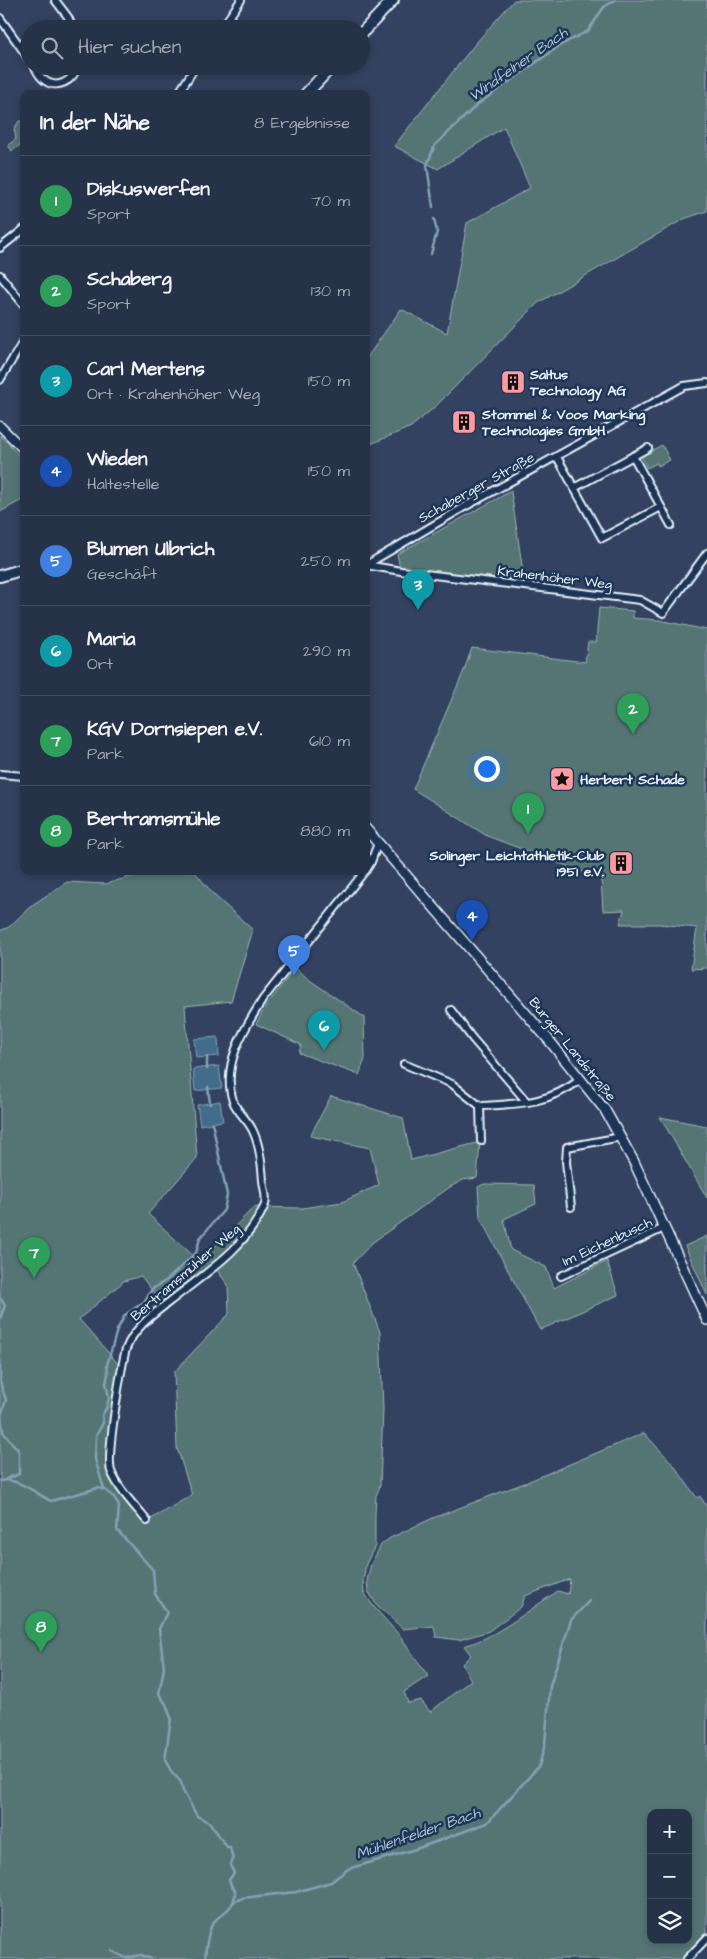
<!DOCTYPE html>
<html lang="de">
<head>
<meta charset="utf-8">
<style>
  body { margin:0; font-family:"Architects Daughter",sans-serif; background:#323e52; color:#f1f3f6 }
  .controls { position:absolute; right:15px; bottom:15px; display:grid; overflow:hidden; border-radius:10px; box-shadow:0 2px 8px #0003 }
  .controls button { width:45px; height:45px; display:grid; place-items:center; padding:0; border:0; border-bottom:1px solid #424d60; background:#263248; color:#f1f3f6; font:25px sans-serif }
  .you { position:absolute; left:486px; top:768px; width:18px; height:18px; margin:-12px; border:4px solid #fff; border-radius:50%; background:#1a73e8; box-shadow:0 0 0 8px #1a73e833 }
  .badge { display:grid; place-items:center; width:32px; height:32px; border-radius:50%; background:#ff9aa2; color:#fff; font-size:16px; font-weight:700 }
  .pin { position:absolute; translate:-50% -41px; filter:drop-shadow(0 1px 2px #0008) }
  .pin::after { content:''; position:absolute; top:26px; width:18px; height:15px; background:inherit; clip-path:polygon(0 0,100% 0,50% 100%) }
  .list { margin:0; padding:0; list-style:none }
  h2 { display:flex; justify-content:space-between; align-items:center; height:65px; margin:0; padding:0 20px; font-size:21px }
  h2 small { font-size:16px; font-weight:400; color:#a4aab4 }
  .list li { display:grid; grid-template-columns:32px 1fr auto; gap:15px; align-items:center; box-sizing:border-box; height:90px; padding:0 20px; border-top:1px solid #424d60 }
  .list b { display:block; font-size:19px; white-space:nowrap }
  .list p { margin:0; font-size:16px; white-space:nowrap; color:#a4aab4 }
  .list em { font-size:16px; font-style:normal; color:#a4aab4 }
  .icon { flex:none; width:28px; height:28px; fill:none; stroke:currentColor; stroke-width:2; stroke-linecap:round; stroke-linejoin:round }
  .map { position:relative; flex:none; width:707px; height:1959px; overflow:hidden }
  .search { position:absolute; background:#263248; box-shadow:0 2px 8px #0003; left:20px; top:20px; width:350px; height:55px; display:flex; align-items:center; gap:12px; box-sizing:border-box; padding:0 18px; border-radius:28px; color:#a4aab4; font-size:19px }
  .panel { position:absolute; background:#263248; box-shadow:0 2px 8px #0003; left:20px; top:90px; width:350px; height:785px; border-radius:10px }
  .map>svg:first-child { display:block }
</style>
</head>
<body>
<div class="map">
<svg width="707" height="1959" viewBox="0 0 707 1959">
  <rect width="100%" height="100%" fill="#334260"/>
  <filter id="ink" filterUnits="userSpaceOnUse"><feTurbulence type="fractalNoise" baseFrequency=".02" numOctaves="2"/><feDisplacementMap in="SourceGraphic" scale="10" xChannelSelector="R" yChannelSelector="G"/><feConvolveMatrix kernelMatrix="1 2 1 2 8 2 1 2 1" color-interpolation-filters="sRGB"/></filter>
  <g filter="url(#ink)">
    <g fill="#557574" stroke="#9eb3b6" fill-rule="evenodd">
      <path d="M 514,0 L 707,0 L 707,211 L 684,219 L 538,303 L 436,406 L 411,427 L 366,446 L 366,359 L 401,309 L 447,333 L 467,223 L 530,188 L 504,127 L 438,169 L 394,146 L 475,44 Z"/>
      <path d="M 19,121 L 24,121 L 24,147 L 20,145 L 12,151 L 8,145 L 16,139 L 14,129 Z"/>
      <path d="M 0,435 L 24,461 L 24,499 L 0,512 Z"/>
      <path d="M 662,445 L 670,460 L 658,466 L 657,463 L 647,468 L 641,456 Z"/>
      <path d="M 511,491 L 524,579 L 507,579 L 400,568 L 397,554 Z"/>
      <path d="M 599,608 L 633,611 L 633,618 L 659,620 L 707,630 L 707,968 L 691,969 L 697,928 L 659,924 L 620,924 L 624,910 L 603,911 L 601,879 L 487,836 L 413,789 L 463,673 L 472,648 L 585,662 L 588,642 L 596,642 Z"/>
      <path d="M 149,871 L 194,871 L 215,896 L 253,930 L 231,1001 L 185,1006 L 197,1158 L 148,1214 L 200,1262 L 254,1207 L 302,1208 L 342,1202 L 379,1185 L 370,1148 L 310,1136 L 331,1096 L 403,1118 L 411,1160 L 480,1142 L 477,1178 L 463,1180 L 450,1187 L 373,1242 L 353,1263 L 380,1332 L 383,1409 L 380,1486 L 376,1496 L 375,1514 L 375,1546 L 366,1564 L 363,1581 L 364,1593 L 374,1607 L 401,1637 L 428,1676 L 404,1692 L 408,1703 L 421,1700 L 430,1712 L 471,1680 L 462,1664 L 471,1655 L 464,1646 C 499,1636 528,1610 558,1591 L 568,1594 L 570,1579 L 525,1596 L 521,1607 L 489,1631 L 459,1640 L 436,1637 L 434,1626 L 403,1629 L 376,1604 L 368,1591 L 367,1580 L 371,1564 L 381,1545 L 390,1538 L 433,1518 L 527,1482 L 644,1433 L 673,1464 L 697,1498 L 700,1496 L 707,1507 L 707,1935 L 682,1959 L 0,1959 L 0,931 L 9,927 L 32,905 L 67,882 L 106,884 ZM 213,1265 L 228,1285 L 229,1314 L 174,1372 L 177,1448 L 192,1495 L 144,1523 L 112,1479 L 107,1469 L 108,1444 L 120,1366 L 79,1319 L 124,1281 L 141,1276 L 162,1304 ZM 651,1813 L 688,1813 L 688,1940 L 651,1940 Z"/>
      <path d="M 295,968 L 311,981 L 364,1017 L 365,1059 L 359,1075 L 299,1053 L 301,1045 L 256,1024 L 266,1006 Z"/>
      <path d="M 660,1117 L 707,1126 L 707,1198 Z"/>
      <path d="M 484,1184 L 534,1185 L 536,1204 L 504,1219 L 511,1250 L 546,1267 L 554,1288 L 607,1261 L 618,1295 L 540,1330 L 480,1218 L 478,1187 Z"/>
      <path d="M 707,1236 L 707,1295 L 685,1246 Z"/>
    </g>
    <g fill="#436d8a" stroke="#85a2b6">
      <path d="M 218,1037 L 219,1056 L 196,1058 L 194,1039 Z"/>
      <path d="M 219,1066 L 222,1088 L 195,1091 L 193,1069 Z"/>
      <path d="M 220,1101 L 223,1121 L 200,1125 L 197,1105 Z"/>
    </g>
    <g fill="none" stroke-linecap="round" stroke-linejoin="round">
      <g stroke="#85a2b6" stroke-width="2.5">
        <path d="M 433,207 L 427,165 L 435,145 L 478,104 L 559,46 L 588,31 L 604,7 L 615,0"/>
        <path d="M 431,254 L 437,232 L 434,219"/>
        <path d="M 207,1057 L 207,1069"/>
        <path d="M 208,1087 L 210,1104"/>
        <path d="M 0,1298 L 5,1305 L 0,1319"/>
        <path d="M 0,1366 L 0,1380"/>
        <path d="M 0,1382 L 6,1400 L 1,1415 L 3,1432 L 19,1451 L 19,1474 L 6,1479"/>
        <path d="M 0,1481 C 15,1476 37,1494 51,1501 L 98,1488 L 105,1490"/>
        <path d="M 234,1902 L 242,1898 L 296,1892 L 331,1882 L 348,1869 L 416,1849 L 487,1823 L 539,1766 L 545,1744 L 550,1686 L 571,1620 L 589,1601"/>
        <path d="M 112,1951 L 126,1958 L 141,1955 L 151,1959"/>
        <path d="M 205,1959 C 206,1948 207,1932 213,1923 C 222,1911 236,1910 235,1890 L 232,1887 L 229,1880 L 234,1873 L 230,1865 L 233,1860 L 230,1847 L 227,1847 L 210,1823 L 197,1816 L 183,1791 L 181,1782 L 171,1771 L 165,1760 L 171,1718 L 166,1704 L 159,1694 L 164,1668 L 159,1629 L 167,1612 L 155,1594 L 153,1570 L 117,1530 L 119,1506 L 114,1497 L 104,1489 L 95,1459 L 96,1436 L 103,1423 L 102,1415 L 107,1407 L 109,1397 L 106,1383 L 108,1374 L 107,1365 L 117,1330 L 125,1315 L 144,1302 L 152,1289 L 167,1280 L 196,1253 L 200,1238 L 224,1210 L 227,1195 L 212,1122"/>
      </g>
      <defs>
        <g id="minor">
          <path d="M 55,0 L 68,17 L 73,29"/>
          <path d="M 0,18 L 29,59"/>
          <path d="M 221,29 L 241,0"/>
          <path d="M 34,66 C 37,71 39,76 43,79 C 56,91 74,81 77,66"/>
          <path d="M 178,94 L 196,66"/>
          <path d="M 0,248 L 24,229"/>
          <path d="M 0,275 L 24,305"/>
          <path d="M 0,380 L 24,340"/>
          <path d="M 633,456 L 671,525"/>
          <path d="M 557,457 L 602,538 L 661,507"/>
          <path d="M 574,488 L 648,448"/>
          <path d="M 366,565 L 466,506 L 684,386 L 707,383"/>
          <path d="M 366,565 L 401,571 L 640,600 L 663,613 L 707,553"/>
          <path d="M 0,774 L 24,776"/>
          <path d="M 366,870 L 371,862 L 378,843"/>
          <path d="M 451,1010 L 472,1038 L 527,1102"/>
          <path d="M 404,1064 L 452,1084 L 480,1106 C 519,1104 549,1104 581,1079"/>
          <path d="M 480,1106 L 481,1141"/>
          <path d="M 571,1207 L 566,1162 L 567,1147 L 621,1137"/>
          <path d="M 561,1276 L 664,1228"/>
          <path d="M 147,1521 C 135,1506 118,1489 111,1471 C 106,1456 121,1368 126,1349 C 134,1328 151,1316 169,1302 C 203,1275 246,1248 264,1207 C 268,1200 264,1189 263,1181 C 262,1165 260,1144 252,1129 C 247,1119 237,1112 233,1101 C 221,1065 244,1029 263,999 L 365,871"/>
          <path d="M 687,1959 L 707,1938"/>
        </g>
        <path id="tertiary" d="M 0,426 L 24,450"/>
        <path id="secondary" d="M 366,829 L 548,1039 L 605,1110 L 634,1162 L 707,1320"/>
        <g id="primary">
          <path d="M 361,34 L 393,0"/>
          <path d="M 306,94 L 332,66"/>
          <path d="M 0,576 L 24,569"/>
        </g>
      </defs>
      <use href="#minor" stroke="#e8f1f8" stroke-width="10"/>
      <use href="#tertiary" stroke="#e8f1f8" stroke-width="11"/>
      <use href="#secondary" stroke="#e8f1f8" stroke-width="12"/>
      <use href="#primary" stroke="#e8f1f8" stroke-width="14"/>
      <use href="#minor" stroke="#1d3557" stroke-width="6"/>
      <use href="#tertiary" stroke="#1d3557" stroke-width="8"/>
      <use href="#secondary" stroke="#1d3557" stroke-width="9"/>
      <use href="#primary" stroke="#1d3557" stroke-width="10"/>
    </g>
  </g>
  <defs>
    <symbol id="building-square" viewBox="-11 -11 22 22"><rect x="-9" y="-9" width="18" height="18" rx="4" fill="#ff9aa2" stroke="#1d3557"/><path d="M-4-6H4V6H1V3H-1V6H-4ZM-2.5-4.3h1.7v1.8h-1.7ZM.8-4.3h1.7v1.8H.8ZM-2.5-1h1.7V.8h-1.7ZM.8-1h1.7V.8H.8Z" fill="#111"/></symbol>
    <symbol id="sight-square" viewBox="-11 -11 22 22"><rect x="-9" y="-9" width="18" height="18" rx="4" fill="#ff9aa2" stroke="#1d3557"/><path d="M0-6L1.8-2.2L6-1.7L2.9 1.2L3.7 5.4L0 3.3L-3.7 5.4L-2.9 1.2L-6-1.7L-1.8-2.2Z" fill="#111"/></symbol>
  </defs>
  <g fill-rule="evenodd">
    <use href="#building-square" x="499" y="368" width="28" height="28"/>
    <use href="#building-square" x="450" y="408" width="28" height="28"/>
    <use href="#sight-square" x="548" y="765" width="28" height="28"/>
    <use href="#building-square" x="607" y="849" width="28" height="28"/>
  </g>
  <g text-anchor="middle" stroke-width="5" stroke-linejoin="round" paint-order="stroke">
    <g font-size="14" font-weight="bold" fill="#e8f1f8" stroke="#1d3557" text-anchor="start">
      <text x="530" y="379">Saltus<tspan x="530" dy="16">Technology AG</tspan></text>
      <text x="482" y="419">Stommel &amp; Voos Marking<tspan x="482" dy="16">Technologies GmbH</tspan></text>
      <text x="580" y="784">Herbert Schade</text>
      <text x="604" y="860" text-anchor="end">Solinger Leichtathletik-Club<tspan x="604" dy="16">1951 e.V.</tspan></text>
    </g>
    <g font-size="14" fill="#e8f1f8" stroke="#1d3557">
      <text transform="translate(476 487) rotate(-29)" y="5">Schaberger Straße</text>
      <text transform="translate(555 577) rotate(7)" y="5">Krahenhöher Weg</text>
      <text transform="translate(573 1049) rotate(51)" y="5">Burger Landstraße</text>
      <text transform="translate(607 1241) rotate(-25)" y="5">Im Eichenbusch</text>
      <text transform="translate(185 1272) rotate(-41)" y="5">Bertramsmühler Weg</text>
    </g>
    <g font-size="15" font-style="italic" fill="#aec3d2" stroke="#1d3557">
      <text transform="translate(518 64) rotate(-35)" y="5">Windfelner Bach</text>
      <text transform="translate(418 1833) rotate(-19)" y="5">Mühlenfelder Bach</text>
    </g>
  </g>
</svg>
<div class="controls">
<button>+</button>
<button>−</button>
<button><svg class="icon" aria-label="layers" viewBox="0 0 24 24"><path d="M12 4l9 5-9 5-9-5zM3 14l9 5 9-5"/></svg></button>
</div>
<div class="you"></div>
<div class="pin badge" style="left:528px;top:834px;background:#2e9e5b">1</div>
<div class="pin badge" style="left:633px;top:734px;background:#2e9e5b">2</div>
<div class="pin badge" style="left:418px;top:610px;background:#0f9aa8">3</div>
<div class="pin badge" style="left:472px;top:941px;background:#1a4fb4">4</div>
<div class="pin badge" style="left:294px;top:976px;background:#3f7fe0">5</div>
<div class="pin badge" style="left:324px;top:1051px;background:#0f9aa8">6</div>
<div class="pin badge" style="left:34px;top:1278px;background:#2e9e5b">7</div>
<div class="pin badge" style="left:41px;top:1652px;background:#2e9e5b">8</div>
<div class="search"><svg class="icon" aria-label="search" viewBox="0 0 24 24"><circle cx="10" cy="10" r="6"/><path d="M15 15l6 6"/></svg>Hier suchen</div>
<section class="panel">
<h2>In der Nähe<small>8 Ergebnisse</small></h2>
<ul class="list">
<li><span class="badge" style="background:#2e9e5b">1</span><div><b>Diskuswerfen</b><p>Sport</p></div><em>70 m</em></li>
<li><span class="badge" style="background:#2e9e5b">2</span><div><b>Schaberg</b><p>Sport</p></div><em>130 m</em></li>
<li><span class="badge" style="background:#0f9aa8">3</span><div><b>Carl Mertens</b><p>Ort · Krahenhöher Weg</p></div><em>150 m</em></li>
<li><span class="badge" style="background:#1a4fb4">4</span><div><b>Wieden</b><p>Haltestelle</p></div><em>150 m</em></li>
<li><span class="badge" style="background:#3f7fe0">5</span><div><b>Blumen Ulbrich</b><p>Geschäft</p></div><em>250 m</em></li>
<li><span class="badge" style="background:#0f9aa8">6</span><div><b>Maria</b><p>Ort</p></div><em>290 m</em></li>
<li><span class="badge" style="background:#2e9e5b">7</span><div><b>KGV Dornsiepen e.V.</b><p>Park</p></div><em>610 m</em></li>
<li><span class="badge" style="background:#2e9e5b">8</span><div><b>Bertramsmühle</b><p>Park</p></div><em>880 m</em></li>
</ul>
</section>
</div>
</body>
</html>
